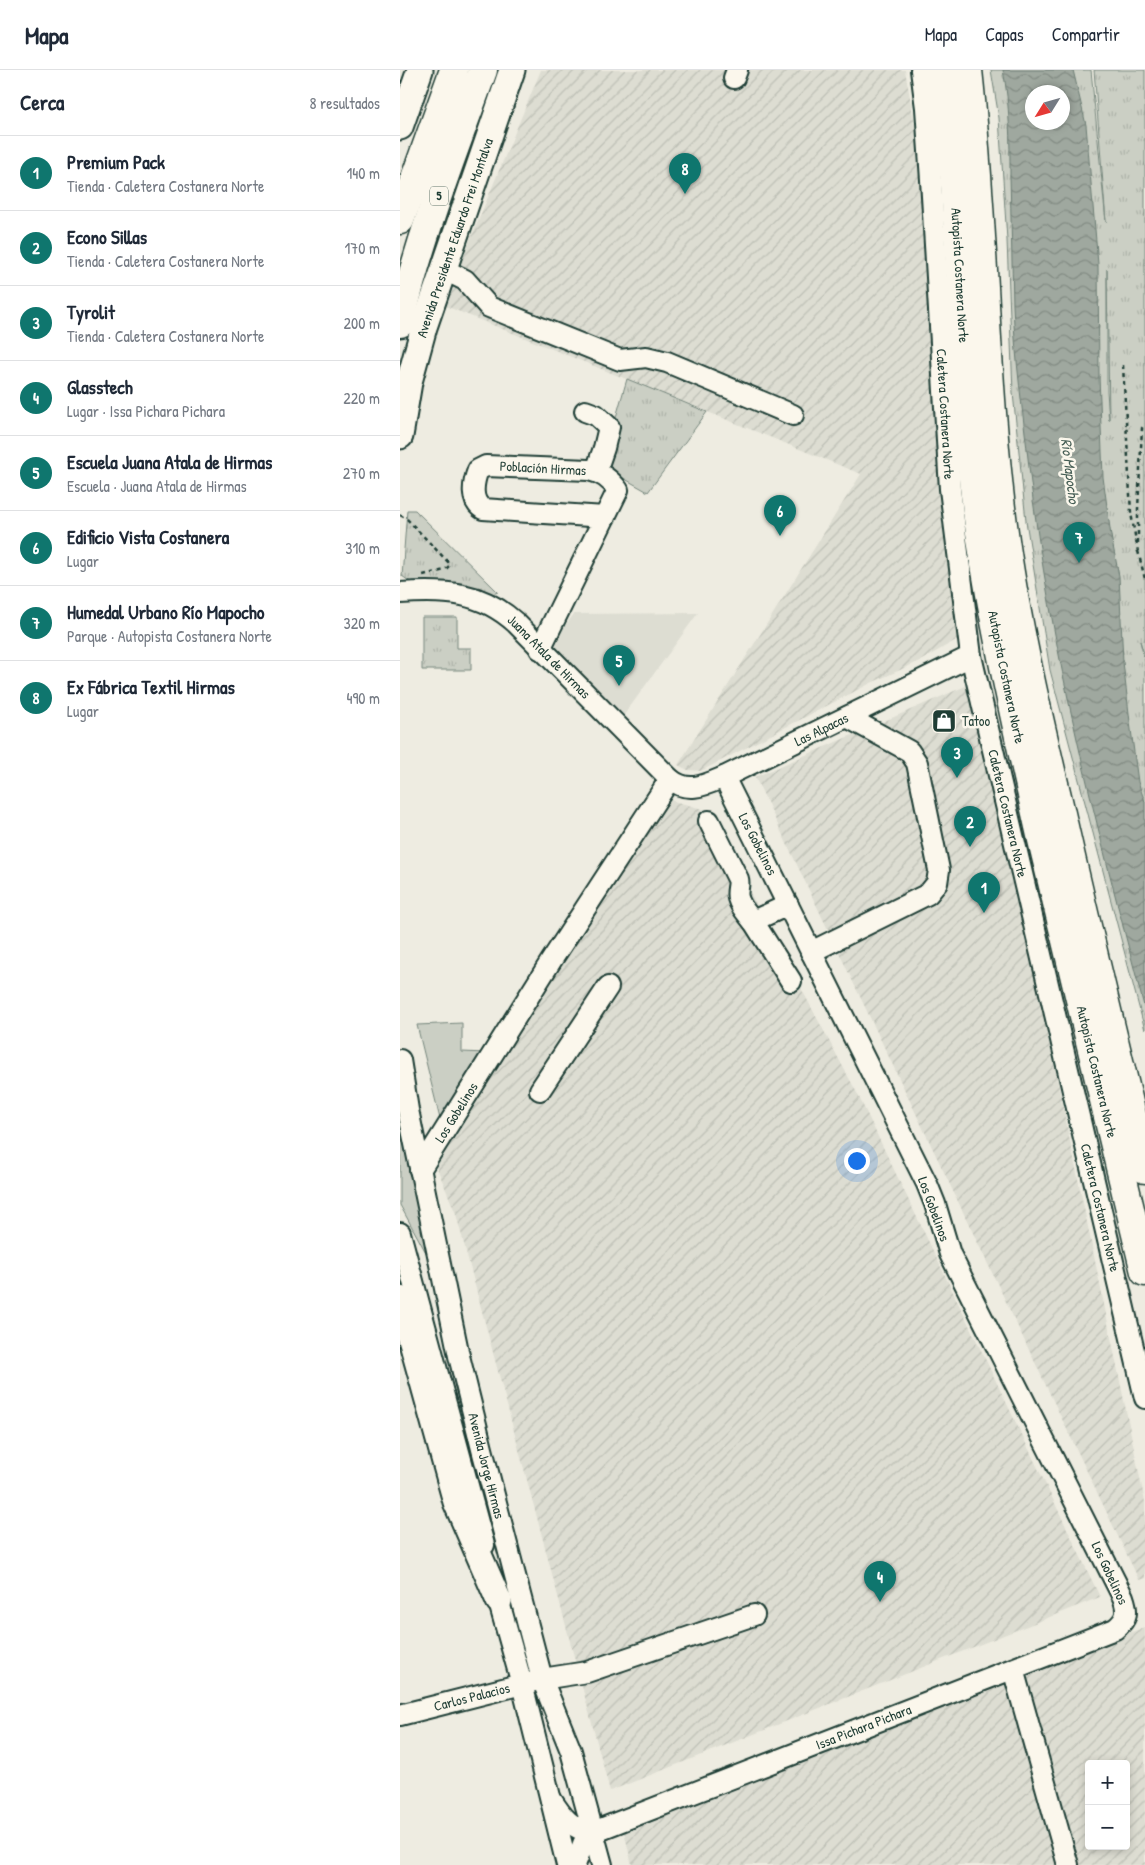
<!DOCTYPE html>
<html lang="es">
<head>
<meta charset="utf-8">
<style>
  body { margin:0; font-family:"Patrick Hand",sans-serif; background:#f6f6f7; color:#1f2937 }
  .controls { position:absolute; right:15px; bottom:15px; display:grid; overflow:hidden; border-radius:5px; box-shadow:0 2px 8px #0003 }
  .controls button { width:45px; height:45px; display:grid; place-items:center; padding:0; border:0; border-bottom:1px solid #e0e1e3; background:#fff; color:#1f2937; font:25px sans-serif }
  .compass { position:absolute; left:625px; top:15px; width:45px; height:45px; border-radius:50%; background:#fff; box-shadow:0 2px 8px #0003; rotate:233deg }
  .you { position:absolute; left:456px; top:1090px; width:18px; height:18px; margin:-12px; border:4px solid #fff; border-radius:50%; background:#1a73e8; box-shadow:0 0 0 8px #1a73e833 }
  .badge { display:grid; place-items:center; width:32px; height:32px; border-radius:50%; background:#0f766e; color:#fff; font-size:16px; font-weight:700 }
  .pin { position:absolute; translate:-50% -41px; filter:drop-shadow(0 1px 2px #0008) }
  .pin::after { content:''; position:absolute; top:26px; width:18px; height:15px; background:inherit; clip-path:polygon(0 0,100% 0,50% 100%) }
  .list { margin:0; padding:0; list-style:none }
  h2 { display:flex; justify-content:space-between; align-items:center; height:65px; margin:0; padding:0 20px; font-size:21px }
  h2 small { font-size:16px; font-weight:400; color:#747a83 }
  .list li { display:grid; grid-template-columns:32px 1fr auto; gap:15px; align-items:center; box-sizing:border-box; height:75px; padding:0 20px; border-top:1px solid #e0e1e3 }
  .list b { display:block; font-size:19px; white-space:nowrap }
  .list p { margin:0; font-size:16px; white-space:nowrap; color:#747a83 }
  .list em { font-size:16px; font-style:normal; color:#747a83 }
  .map { position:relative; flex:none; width:745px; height:1795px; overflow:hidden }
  header { display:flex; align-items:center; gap:30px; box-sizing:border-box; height:70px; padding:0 25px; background:#fff; border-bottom:1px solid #e0e1e3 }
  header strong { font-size:24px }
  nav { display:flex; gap:28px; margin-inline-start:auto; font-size:18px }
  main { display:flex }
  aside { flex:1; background:#fff }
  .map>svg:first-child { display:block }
</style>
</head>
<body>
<header>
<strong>Mapa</strong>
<nav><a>Mapa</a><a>Capas</a><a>Compartir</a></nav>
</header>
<main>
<aside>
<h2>Cerca<small>8 resultados</small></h2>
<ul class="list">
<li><span class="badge">1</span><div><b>Premium Pack</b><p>Tienda · Caletera Costanera Norte</p></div><em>140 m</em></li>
<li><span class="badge">2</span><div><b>Econo Sillas</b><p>Tienda · Caletera Costanera Norte</p></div><em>170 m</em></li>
<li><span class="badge">3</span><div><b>Tyrolit</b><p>Tienda · Caletera Costanera Norte</p></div><em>200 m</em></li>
<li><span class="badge">4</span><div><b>Glasstech</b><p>Lugar · Issa Pichara Pichara</p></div><em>220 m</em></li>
<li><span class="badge">5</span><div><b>Escuela Juana Atala de Hirmas</b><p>Escuela · Juana Atala de Hirmas</p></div><em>270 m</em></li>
<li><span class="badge">6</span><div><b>Edificio Vista Costanera</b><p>Lugar</p></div><em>310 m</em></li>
<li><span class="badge">7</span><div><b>Humedal Urbano Río Mapocho</b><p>Parque · Autopista Costanera Norte</p></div><em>320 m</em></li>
<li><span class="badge">8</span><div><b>Ex Fábrica Textil Hirmas</b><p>Lugar</p></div><em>490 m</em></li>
</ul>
</aside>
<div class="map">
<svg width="745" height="1795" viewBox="0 0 745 1795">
  <defs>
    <pattern id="industrial-furrows" width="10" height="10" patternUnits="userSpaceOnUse" patternTransform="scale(1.25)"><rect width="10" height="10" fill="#ddddd2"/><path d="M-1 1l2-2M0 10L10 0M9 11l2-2" fill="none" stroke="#bdbfb5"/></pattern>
    <pattern id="park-tufts" width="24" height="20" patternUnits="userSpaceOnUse" patternTransform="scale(1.25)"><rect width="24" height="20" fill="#cbcfc4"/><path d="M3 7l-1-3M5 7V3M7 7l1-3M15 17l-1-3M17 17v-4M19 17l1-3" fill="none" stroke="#aeb3a9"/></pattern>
    <pattern id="water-waves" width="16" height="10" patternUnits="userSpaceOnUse" patternTransform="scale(1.25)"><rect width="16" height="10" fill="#9fa89f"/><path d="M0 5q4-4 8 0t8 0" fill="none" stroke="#818a82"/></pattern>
  </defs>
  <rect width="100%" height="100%" fill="#eeece1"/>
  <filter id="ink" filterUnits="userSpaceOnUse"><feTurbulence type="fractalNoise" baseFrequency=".02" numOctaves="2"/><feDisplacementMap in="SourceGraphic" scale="10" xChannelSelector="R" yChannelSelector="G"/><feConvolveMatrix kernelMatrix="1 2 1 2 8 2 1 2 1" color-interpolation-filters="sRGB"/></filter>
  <g filter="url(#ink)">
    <path fill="#ddddd2" d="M 298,543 L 224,645 L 161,587 L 156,581 L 155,569 L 174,544 Z"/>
    <g fill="url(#industrial-furrows)" fill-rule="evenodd">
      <path d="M 141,0 L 505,0 L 519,77 L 542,442 L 563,566 L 520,591 L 471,613 L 301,701 L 288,700 L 278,695 L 461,404 L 43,235 Z"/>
      <path d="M 575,612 L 745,1432 L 745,1508 L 739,1510 L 355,707 Z"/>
      <path d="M 263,728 L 306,740 L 457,1023 L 700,1527 L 210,1721 L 56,1144 L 32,1086 Z"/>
      <path d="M 745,1557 L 745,1795 L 232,1795 L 223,1757 ZM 689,1694 L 726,1694 L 726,1776 L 689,1776 Z"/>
    </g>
    <g fill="#cbcfc4" stroke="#75867c">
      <path d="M 62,953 L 62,982 L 86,983 L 41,1053 L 17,955 Z"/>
      <path d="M 0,1032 L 35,1199 L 0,1135 Z"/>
    </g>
    <g fill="url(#park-tufts)" stroke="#75867c" fill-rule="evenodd">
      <path d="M 591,0 L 691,0 L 706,152 L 694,0 L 745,0 L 745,587 L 740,571 L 745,592 L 745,960 L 650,600 L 626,451 L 613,323 L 607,170 L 599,48 ZM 632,22 L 662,22 L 662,52 L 632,52 ZM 707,199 L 709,350 L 707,321 Z"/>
      <path d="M 227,309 L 307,342 L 248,422 L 202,396 Z"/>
      <path d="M 7,440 L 15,440 L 98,522 L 90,525 L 12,513 L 2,506 Z"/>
      <path d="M 22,547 L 57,547 L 57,578 L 71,578 L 71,600 L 22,600 Z"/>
    </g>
    <path fill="url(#water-waves)" stroke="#6c7d74" fill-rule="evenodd" d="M 603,0 L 673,0 L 686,55 L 698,194 L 699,306 L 703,407 L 711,466 L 719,506 L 723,592 L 730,652 L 738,712 L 745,732 L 745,940 C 698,761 650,581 629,397 C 623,343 615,288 613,235 C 612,191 611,148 610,105 C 610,70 610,35 603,0 ZM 632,22 L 662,22 L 662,52 L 632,52 Z"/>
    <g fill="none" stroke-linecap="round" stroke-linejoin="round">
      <defs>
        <g id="minor">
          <path id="s1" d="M 521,0 L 526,38 L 531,110 L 550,419 L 571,586 L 745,1328"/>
          <path d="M 334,8 L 337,0"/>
          <path d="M 43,199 L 65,210 L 89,237 L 220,290 L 246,287 L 267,292 L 393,345"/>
          <path d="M 185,341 L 196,345 L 209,357 L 204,378 L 196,401"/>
          <path id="s2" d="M 0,523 C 45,520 81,521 116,553 L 270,709 C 288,724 305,715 324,707 L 571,586"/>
          <path d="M 140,579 L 218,420 C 210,409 202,403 189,400 L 86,396 L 78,400 C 73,413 70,431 83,439 L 205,447"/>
          <path d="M 309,751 L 338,809 C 340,815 336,821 338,828 C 341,839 349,845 355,854 C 367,873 379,892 391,911"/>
          <path d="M 353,851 L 388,835"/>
          <path d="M 411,882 L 528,824 L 537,813 L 539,800 L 517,693 L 509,681 L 447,647"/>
          <path id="s3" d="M 0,990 L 8,1040 L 59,1286 L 82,1379 L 142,1609 L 171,1681 L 202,1795"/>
          <path d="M 140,1020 L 208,917"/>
          <path id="s4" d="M 20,1100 L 151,891 L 270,709"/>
          <path d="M 0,1163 L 84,1475"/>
          <path d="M 95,1518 L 122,1614 L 167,1795"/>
          <path d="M 613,1599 L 668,1795"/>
          <path id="s5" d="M 0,1645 L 142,1609 L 187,1602 L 354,1545"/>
          <path id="s6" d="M 151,1729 C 161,1745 172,1761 193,1762 L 715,1559 C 728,1549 728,1541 723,1527 L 550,1184 L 535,1134 L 527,1114 L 324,707"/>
          <path d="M 175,1795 L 183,1774 L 193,1762"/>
        </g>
        <g id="major">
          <path d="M 0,57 L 20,0"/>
          <path id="s7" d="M 0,366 L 9,312 L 24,257 L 112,0"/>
          <path d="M 0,1229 L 56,1432 L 99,1531"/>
        </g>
        <g id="highway">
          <path id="s8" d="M 544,0 L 555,115 L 570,379 C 582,511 613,640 642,770 C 676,914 710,1058 745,1202"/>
          <path d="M 568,0 C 585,156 584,314 605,470 C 618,561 639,650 660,739 C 687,859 716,979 745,1099"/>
          <path d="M 0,150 L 54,0"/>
          <path d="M 0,253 C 20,167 53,83 83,0"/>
        </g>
      </defs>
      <use href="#minor" stroke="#1f3d34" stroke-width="24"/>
      <use href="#major" stroke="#1f3d34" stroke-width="29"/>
      <use href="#highway" stroke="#1f3d34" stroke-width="31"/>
      <g stroke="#1f3d34" stroke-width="2.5" stroke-dasharray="4 4" stroke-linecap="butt">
        <path d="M 723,295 L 731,443 L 738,482"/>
        <path d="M 0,445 L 7,449 L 49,493 L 49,496 L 45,500 L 23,505"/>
        <path d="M 738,473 L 738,439 L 742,358 L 745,354"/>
        <path d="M 738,481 L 745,509"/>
      </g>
      <use href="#minor" stroke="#fbf7ec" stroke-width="20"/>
      <use href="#major" stroke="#fbf7ec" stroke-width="25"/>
      <use href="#highway" stroke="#fbf7ec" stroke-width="28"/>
    </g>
  </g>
  <defs>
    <symbol id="shop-square" viewBox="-11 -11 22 22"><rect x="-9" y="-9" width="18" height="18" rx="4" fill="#1f3d34" stroke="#fbf7ec"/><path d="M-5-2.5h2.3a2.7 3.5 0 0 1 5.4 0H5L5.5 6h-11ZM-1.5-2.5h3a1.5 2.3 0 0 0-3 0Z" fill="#fff"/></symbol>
  </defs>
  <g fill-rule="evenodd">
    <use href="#shop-square" x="530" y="637" width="28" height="28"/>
  </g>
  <g text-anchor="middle" stroke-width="5" stroke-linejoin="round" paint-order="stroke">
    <rect fill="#fbf7ec" stroke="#61756b" stroke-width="1" x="30" y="116.5" width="18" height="19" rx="4"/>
    <g font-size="12" font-weight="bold" fill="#1f3d34">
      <text x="39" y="130">5</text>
    </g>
    <g font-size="14" fill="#1f3d34" stroke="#fbf7ec">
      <text dy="5" stroke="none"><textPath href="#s7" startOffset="206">Avenida Presidente Eduardo Frei Montalva</textPath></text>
      <text dy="5" stroke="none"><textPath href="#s8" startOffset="206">Autopista Costanera Norte</textPath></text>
      <text dy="5" stroke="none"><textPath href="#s1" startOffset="345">Caletera Costanera Norte</textPath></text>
      <text transform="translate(143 398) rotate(3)" y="5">Población Hirmas</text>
      <text dy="5" stroke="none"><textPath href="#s2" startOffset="171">Juana Atala de Hirmas</textPath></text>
      <text dy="5" stroke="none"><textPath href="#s8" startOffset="611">Autopista Costanera Norte</textPath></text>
      <text dy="5" stroke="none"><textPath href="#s2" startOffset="509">Las Alpacas</textPath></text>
      <text dy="5" stroke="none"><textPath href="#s1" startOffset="750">Caletera Costanera Norte</textPath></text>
      <text transform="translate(358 774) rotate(63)" y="5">Los Gobelinos</text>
      <text dy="5" stroke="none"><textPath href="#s8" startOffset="1016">Autopista Costanera Norte</textPath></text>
      <text dy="5" stroke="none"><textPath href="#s4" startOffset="68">Los Gobelinos</textPath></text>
      <text dy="5" stroke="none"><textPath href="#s1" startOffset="1155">Caletera Costanera Norte</textPath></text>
      <text transform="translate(534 1139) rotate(70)" y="5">Los Gobelinos</text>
      <text dy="5" stroke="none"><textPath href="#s3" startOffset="415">Avenida Jorge Hirmas</textPath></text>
      <text transform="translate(710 1503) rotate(65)" y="5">Los Gobelinos</text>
      <text dy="5" stroke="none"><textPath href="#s5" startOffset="74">Carlos Palacios</textPath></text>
      <text dy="5" stroke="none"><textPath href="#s6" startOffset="346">Issa Pichara Pichara</textPath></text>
    </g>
    <g font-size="14" fill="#1f3d34" stroke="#fbf7ec" text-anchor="start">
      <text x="562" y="656">Tatoo</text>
    </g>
    <g font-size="15" font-style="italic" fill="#455d54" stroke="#fbf7ec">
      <text transform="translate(670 401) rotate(83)" y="5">Río Mapocho</text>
    </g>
  </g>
</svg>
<div class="controls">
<button>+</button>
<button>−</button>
</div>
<svg class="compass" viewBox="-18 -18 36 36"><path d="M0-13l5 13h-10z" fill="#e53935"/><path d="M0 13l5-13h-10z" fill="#747a83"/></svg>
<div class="you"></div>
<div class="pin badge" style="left:584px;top:843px">1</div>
<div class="pin badge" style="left:570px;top:777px">2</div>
<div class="pin badge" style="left:557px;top:708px">3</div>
<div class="pin badge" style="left:480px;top:1532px">4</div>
<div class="pin badge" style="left:219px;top:616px">5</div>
<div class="pin badge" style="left:380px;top:466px">6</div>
<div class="pin badge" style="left:679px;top:493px">7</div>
<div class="pin badge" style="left:285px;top:124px">8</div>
</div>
</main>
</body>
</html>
